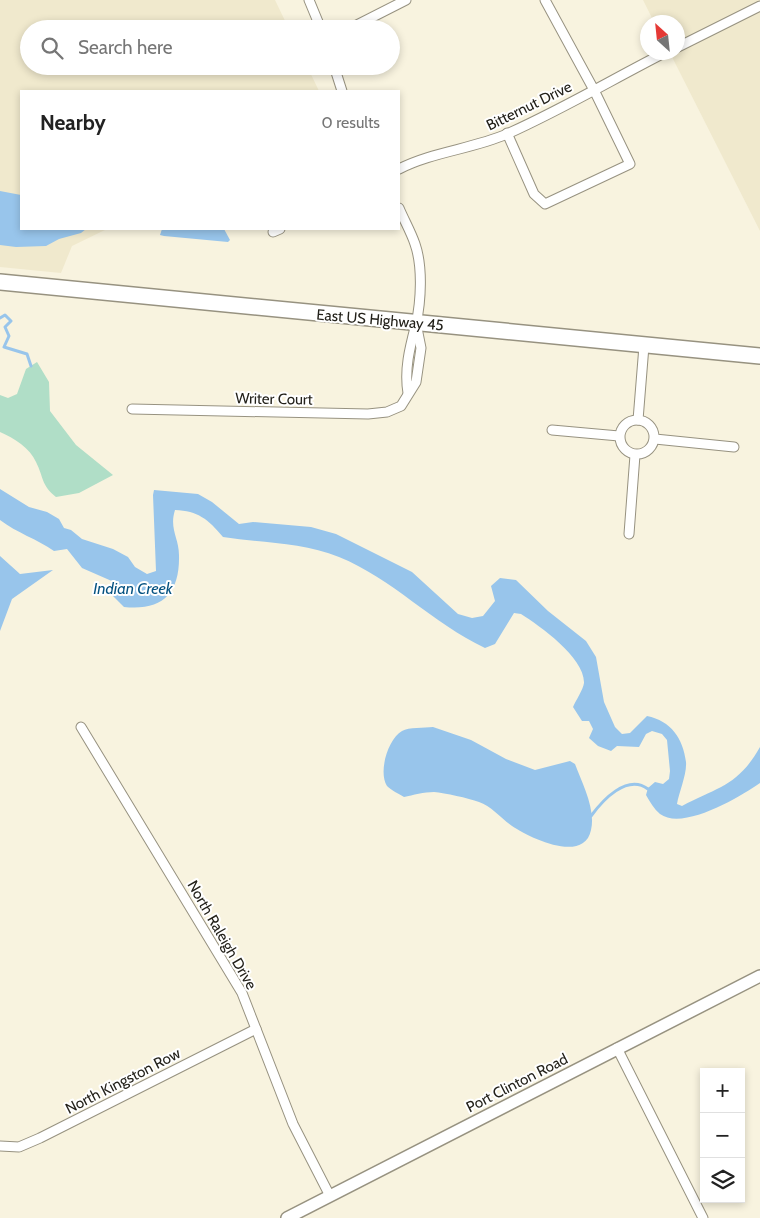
<!DOCTYPE html>
<html lang="en">
<head>
<meta charset="utf-8">
<style>
  body { margin:0; font-family:Cabin,sans-serif; background:#f2f2f2; color:#222 }
  .controls { position:absolute; right:15px; bottom:15px; display:grid; overflow:hidden; border-radius:0px; box-shadow:0 2px 8px #0003 }
  .controls button { width:45px; height:45px; display:grid; place-items:center; padding:0; border:0; border-bottom:1px solid #e0e0e0; background:#fff; color:#222; font:25px sans-serif }
  .compass { position:absolute; left:640px; top:15px; width:45px; height:45px; border-radius:50%; background:#fff; box-shadow:0 2px 8px #0003; rotate:333deg }
  .list { margin:0; padding:0; list-style:none }
  h2 { display:flex; justify-content:space-between; align-items:center; height:65px; margin:0; padding:0 20px; font-size:21px }
  h2 small { font-size:16px; font-weight:400; color:#767676 }
  .icon { flex:none; width:28px; height:28px; fill:none; stroke:currentColor; stroke-width:2; stroke-linecap:round; stroke-linejoin:round }
  .map { position:relative; flex:none; width:760px; height:1218px; overflow:hidden }
  .search { position:absolute; background:#fff; box-shadow:0 2px 8px #0003; left:20px; top:20px; width:380px; height:55px; display:flex; align-items:center; gap:12px; box-sizing:border-box; padding:0 18px; border-radius:28px; color:#767676; font-size:19px }
  .panel { position:absolute; background:#fff; box-shadow:0 2px 8px #0003; left:20px; top:90px; width:380px; height:140px; border-radius:0px }
  .map>svg:first-child { display:block }
</style>
</head>
<body>
<div class="map">
<svg width="760" height="1218" viewBox="0 0 760 1218">
  <rect width="100%" height="100%" fill="#f8f3df"/>
  <g fill="#f0e9cd">
    <path d="M 0,0 L 275,0 L 289,29 L 29,29 L 29,66 L 307,66 L 319,91 L 21,91 L 21,229 L 107,229 L 72,246 L 61,273 L 0,267 Z"/>
    <path d="M 643,0 L 760,0 L 760,231 L 670,53 L 678,52 L 678,22 L 654,22 Z"/>
  </g>
  <path fill="#b0dec7" d="M 37,362 L 49,382 L 50,411 L 76,445 L 113,475 L 79,493 L 56,497 C 41,485 44,478 36,462 C 30,448 14,438 0,432 L 0,395 L 8,398 L 17,394 L 26,369 Z"/>
  <g fill="#98c5eb">
    <path d="M 0,191 L 21,195 L 21,229 L 86,229 L 81,233 L 59,239 L 46,246 L 16,247 L 0,245 Z"/>
    <path d="M 162,229 L 224,229 L 230,240 L 228,242 L 164,236 L 160,235 Z"/>
    <path d="M 0,489 L 29,507 L 47,512 L 59,519 L 64,528 L 71,530 L 82,539 L 113,549 L 128,557 L 135,567 L 147,574 L 156,571 L 153,495 L 154,490 L 198,494 L 212,502 L 239,524 L 253,522 L 311,527 L 336,534 L 412,572 L 458,614 L 472,618 L 483,616 L 495,601 L 491,586 L 500,578 L 516,580 L 548,611 L 586,641 L 596,657 L 604,702 L 615,727 L 622,734 L 630,733 L 647,716 C 671,721 683,738 686,762 C 687,774 679,792 677,804 L 682,806 C 718,787 738,786 760,747 L 760,783 C 740,797 683,831 660,814 C 654,809 650,802 646,795 L 648,788 L 655,782 L 663,784 L 669,779 L 670,771 L 667,740 L 662,734 L 652,731 L 646,734 L 639,747 L 617,746 L 611,751 L 598,746 L 589,738 L 593,729 L 589,721 L 582,721 L 573,707 C 576,700 583,690 584,683 C 585,658 540,626 521,614 L 514,613 L 495,644 L 485,648 C 432,623 393,579 339,557 C 302,542 262,543 223,537 C 208,519 198,511 175,510 C 169,529 179,538 179,555 C 180,594 162,611 124,607 L 113,596 L 114,582 L 82,568 L 67,549 L 54,551 C 37,539 17,533 0,520 Z"/>
    <path d="M 0,556 L 20,574 L 53,570 L 12,599 L 0,631 Z"/>
    <path d="M 433,727 L 471,740 L 506,759 L 535,770 L 570,761 L 575,764 C 582,783 596,809 591,830 C 584,864 530,838 512,826 C 502,819 491,806 479,802 C 468,798 445,793 434,792 C 424,792 413,795 404,797 C 399,794 391,790 387,786 C 378,772 388,739 402,731 C 409,727 424,728 433,727 Z"/>
  </g>
  <g fill="none" stroke-linecap="round" stroke-linejoin="round">
    <g stroke="#98c5eb" stroke-width="3">
      <path d="M 0,318 L 5,315 L 11,321 L 5,327 L 9,336 L 4,347 L 27,354 L 31,366"/>
      <path d="M 591,816 C 602,801 627,773 648,789"/>
    </g>
    <defs>
      <g id="minor">
        <path d="M 309,0 L 321,29"/>
        <path d="M 349,29 L 406,0"/>
        <path d="M 678,47 L 760,6"/>
        <path d="M 334,66 L 342,91"/>
        <path d="M 507,133 L 534,194 L 545,204 L 630,164 L 594,90 L 545,0"/>
        <path d="M 399,169 C 432,152 472,149 507,134 C 561,110 613,79 666,52"/>
        <path d="M 399,208 C 404,220 411,232 415,244 C 423,267 421,301 416,324 C 410,347 404,369 408,393"/>
        <path d="M 273,232 L 280,229"/>
        <path d="M 132,409 L 368,414 L 387,412 L 401,406 L 416,382 L 421,348 L 416,323"/>
        <circle cx="637" cy="437" r="17"/>
        <path d="M 638,420 L 644,346"/>
        <path d="M 552,430 L 619,436"/>
        <path d="M 655,439 L 734,447"/>
        <path d="M 629,534 L 635,455"/>
        <path d="M 81,727 L 242,993 L 293,1124 L 330,1196"/>
        <path d="M 617,1048 L 703,1218"/>
        <path d="M 0,1146 L 19,1147 L 40,1138 L 256,1029"/>
      </g>
      <path id="tertiary" d="M 287,1218 L 760,976"/>
      <path id="primary" d="M 0,282 L 760,356"/>
    </defs>
    <use href="#minor" stroke="#979280" stroke-width="11"/>
    <use href="#tertiary" stroke="#979280" stroke-width="14"/>
    <use href="#primary" stroke="#979280" stroke-width="18"/>
    <use href="#minor" stroke="#fff" stroke-width="9"/>
    <use href="#tertiary" stroke="#fff" stroke-width="11"/>
    <use href="#primary" stroke="#fff" stroke-width="15"/>
  </g>
  <g text-anchor="middle" stroke-width="4" stroke-linejoin="round" paint-order="stroke">
    <g font-size="15" fill="#23211a" stroke="#fff">
      <text transform="translate(529 106) rotate(-26)" y="5">Bitternut Drive</text>
      <text transform="translate(380 320) rotate(5)" y="5">East US Highway 45</text>
      <text transform="translate(274 399) rotate(1)" y="5">Writer Court</text>
      <text transform="translate(222 935) rotate(60)" y="5">North Raleigh Drive</text>
      <text transform="translate(123 1081) rotate(-27)" y="5">North Kingston Row</text>
      <text transform="translate(517 1083) rotate(-27)" y="5">Port Clinton Road</text>
    </g>
    <g font-size="16" font-style="italic" fill="#055281" stroke="#fff">
      <text x="133" y="594">Indian Creek</text>
    </g>
  </g>
</svg>
<div class="controls">
<button>+</button>
<button>−</button>
<button><svg class="icon" aria-label="layers" viewBox="0 0 24 24"><path d="M12 4l9 5-9 5-9-5zM3 14l9 5 9-5"/></svg></button>
</div>
<svg class="compass" viewBox="-18 -18 36 36"><path d="M0-13l5 13h-10z" fill="#e53935"/><path d="M0 13l5-13h-10z" fill="#767676"/></svg>
<div class="search"><svg class="icon" aria-label="search" viewBox="0 0 24 24"><circle cx="10" cy="10" r="6"/><path d="M15 15l6 6"/></svg>Search here</div>
<section class="panel">
<h2>Nearby<small>0 results</small></h2>
<ul class="list">
</ul>
</section>
</div>
</body>
</html>
